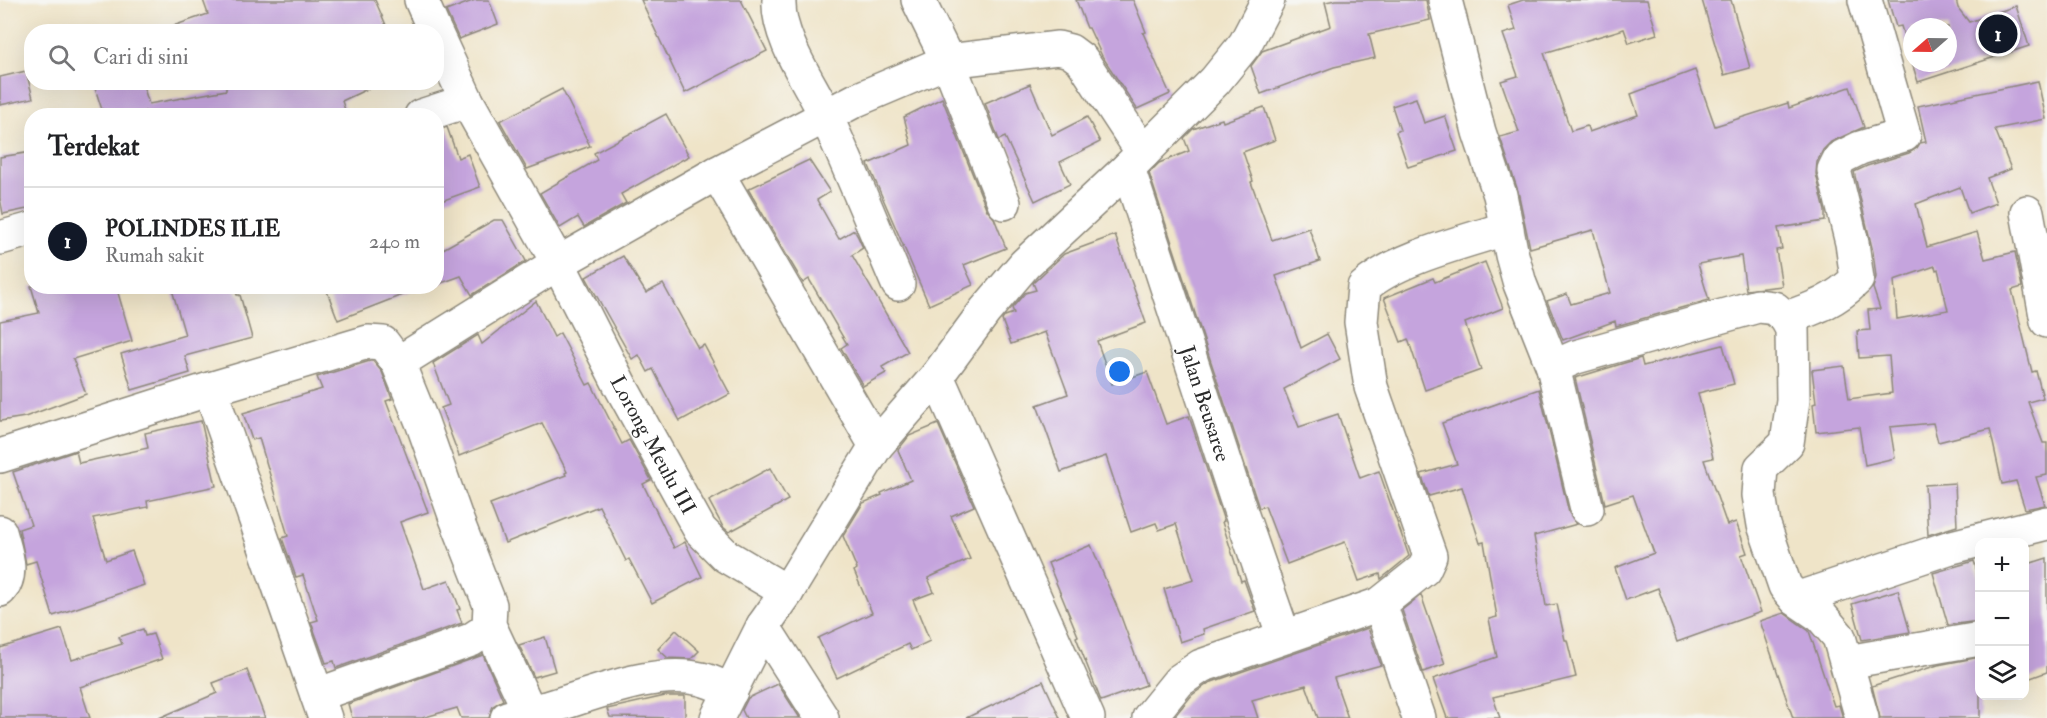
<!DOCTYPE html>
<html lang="id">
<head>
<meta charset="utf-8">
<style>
  body { margin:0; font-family:"IM FELL Double Pica",serif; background:#f6f6f6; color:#202124 }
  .controls { position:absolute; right:18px; bottom:18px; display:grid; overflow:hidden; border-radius:12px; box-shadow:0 6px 24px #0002 }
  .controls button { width:54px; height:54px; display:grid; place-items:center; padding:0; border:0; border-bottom:2px solid #e0e0e0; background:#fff; color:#202124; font:30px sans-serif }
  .compass { position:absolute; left:1903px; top:18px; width:54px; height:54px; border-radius:50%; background:#fff; box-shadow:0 6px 24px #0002; rotate:250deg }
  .you { position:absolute; left:1120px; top:372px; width:21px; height:21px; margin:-15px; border:4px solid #fff; border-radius:50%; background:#1a73e8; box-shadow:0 0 0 9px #1a73e833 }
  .badge { display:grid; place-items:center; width:39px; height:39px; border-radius:50%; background:#111827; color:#fff; font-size:20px; font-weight:700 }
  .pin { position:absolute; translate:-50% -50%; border:3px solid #fff; box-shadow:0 2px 6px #0006 }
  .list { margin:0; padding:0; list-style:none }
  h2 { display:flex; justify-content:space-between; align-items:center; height:78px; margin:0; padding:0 24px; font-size:26px }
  h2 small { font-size:20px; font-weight:400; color:#757577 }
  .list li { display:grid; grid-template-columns:39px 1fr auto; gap:18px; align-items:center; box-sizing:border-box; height:108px; padding:0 24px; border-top:2px solid #e0e0e0 }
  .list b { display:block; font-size:22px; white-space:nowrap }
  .list p { margin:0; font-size:20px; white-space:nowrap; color:#757577 }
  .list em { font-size:20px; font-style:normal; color:#757577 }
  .icon { flex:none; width:33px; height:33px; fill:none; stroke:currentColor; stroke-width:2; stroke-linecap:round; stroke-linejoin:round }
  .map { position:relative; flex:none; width:2047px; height:718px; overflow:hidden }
  .search { position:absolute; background:#fff; box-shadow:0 6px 24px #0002; left:24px; top:24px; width:420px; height:66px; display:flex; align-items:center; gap:15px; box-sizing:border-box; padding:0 21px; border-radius:24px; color:#757577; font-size:22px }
  .panel { position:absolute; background:#fff; box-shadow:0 6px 24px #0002; left:24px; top:108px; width:420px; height:186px; border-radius:24px }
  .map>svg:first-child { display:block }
</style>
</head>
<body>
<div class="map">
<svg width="2047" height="718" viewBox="0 0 2047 718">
  <rect width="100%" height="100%" fill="#f6f6f2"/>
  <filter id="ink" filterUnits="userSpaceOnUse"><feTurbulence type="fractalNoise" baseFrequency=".0167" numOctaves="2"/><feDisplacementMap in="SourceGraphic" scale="12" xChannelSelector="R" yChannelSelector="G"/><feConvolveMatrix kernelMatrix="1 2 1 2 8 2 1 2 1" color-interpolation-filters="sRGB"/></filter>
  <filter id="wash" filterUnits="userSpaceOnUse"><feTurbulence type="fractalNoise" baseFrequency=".008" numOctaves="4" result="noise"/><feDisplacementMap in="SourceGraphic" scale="24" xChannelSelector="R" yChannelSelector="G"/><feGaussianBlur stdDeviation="1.35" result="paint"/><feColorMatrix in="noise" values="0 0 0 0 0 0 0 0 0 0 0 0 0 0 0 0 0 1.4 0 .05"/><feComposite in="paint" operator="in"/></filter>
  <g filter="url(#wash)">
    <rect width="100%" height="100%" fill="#efe4c8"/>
    <g id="blocks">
      <g fill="#c5a4dd" fill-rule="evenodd">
        <path d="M 203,0 L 375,0 L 389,32 L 168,32 L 167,28 L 208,14 Z"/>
        <path d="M 475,0 L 489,0 L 498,24 L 459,39 L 446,11 Z"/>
        <path d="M 641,0 L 741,0 L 767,51 L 685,93 Z"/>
        <path d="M 1076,0 L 1133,0 L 1146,32 L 1143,33 L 1170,94 L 1137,109 L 1102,56 L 1089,28 L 1087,28 Z"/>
        <path d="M 1336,0 L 1426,0 L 1430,20 L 1369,34 L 1375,58 L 1334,67 L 1261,94 L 1251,66 L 1262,51 L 1331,26 L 1325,2 Z"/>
        <path d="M 1523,0 L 1647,0 L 1657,34 L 1629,43 L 1624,29 L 1544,53 L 1571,131 L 1587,126 L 1589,132 L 1638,115 L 1631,94 L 1695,70 L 1715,126 L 1788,103 L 1789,108 L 1850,87 L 1864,127 L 1831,142 L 1823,150 L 1817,162 L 1816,174 L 1825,211 L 1825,221 L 1778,228 L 1782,249 L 1776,250 L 1782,286 L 1746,290 L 1741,256 L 1698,264 L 1709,300 L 1616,326 L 1615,321 L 1563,340 L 1547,301 L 1567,294 L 1571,304 L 1610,293 L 1593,230 L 1530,248 L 1518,191 L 1500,137 L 1519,132 L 1501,81 L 1518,76 L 1503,34 L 1516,30 L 1508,5 Z"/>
        <path d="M 1702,0 L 1731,0 L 1750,68 L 1724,75 Z"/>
        <path d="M 1888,0 L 1956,0 L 1958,8 L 1969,22 L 2016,6 L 2029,46 L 1918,82 L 1912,63 L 1948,63 L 1948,27 L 1912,27 L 1912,63 L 1901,26 L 1896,27 Z"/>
        <path d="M 26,71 L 33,98 L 0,105 L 0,77 Z"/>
        <path d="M 2038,81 L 2046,119 L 1995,129 L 2011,169 L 1987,178 L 1996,203 L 1969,213 L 1960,187 L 1916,204 L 1927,247 L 1977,232 L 1985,259 L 2015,252 L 2022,287 L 2012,290 L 2032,372 L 2036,371 L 2043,398 L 2028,402 L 2043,443 L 2047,443 L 2047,475 L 2036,477 L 2045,505 L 2025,509 L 2016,481 L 2002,484 L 1990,429 L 1938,442 L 1933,423 L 1890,427 L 1895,458 L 1865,465 L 1859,427 L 1816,432 L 1813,404 L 1816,403 L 1812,370 L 1844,366 L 1849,399 L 1892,393 L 1889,356 L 1859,358 L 1857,331 L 1870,330 L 1868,310 L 1880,309 L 1873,288 L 1876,277 L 1873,252 L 1854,172 L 1867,166 L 1909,153 L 1917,148 L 1920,143 L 1926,142 L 1918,106 ZM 1935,266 L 1936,270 L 1938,269 L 1948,310 L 1897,319 L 1894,280 Z"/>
        <path d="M 93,82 L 142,82 L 149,104 L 226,90 L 226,87 L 242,82 L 382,82 L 342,101 L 347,116 L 145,116 L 145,111 L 132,116 L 104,116 Z"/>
        <path d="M 1030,84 L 1052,135 L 1087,117 L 1100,142 L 1060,162 L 1070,184 L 1035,201 L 1005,137 L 999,140 L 985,103 Z"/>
        <path d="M 562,89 L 590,146 L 527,169 L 500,121 Z"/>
        <path d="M 942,98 L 987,210 L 994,218 L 1006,248 L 964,265 L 973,285 L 929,305 L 868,164 L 911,145 L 904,117 Z"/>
        <path d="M 1416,98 L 1424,123 L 1445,116 L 1457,151 L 1408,167 L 1396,132 L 1400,130 L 1392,106 Z"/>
        <path d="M 1264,107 L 1275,140 L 1243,152 L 1253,181 L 1251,182 L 1272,240 L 1309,228 L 1320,261 L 1276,276 L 1301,348 L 1327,334 L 1340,359 L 1284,389 L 1299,427 L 1338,414 L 1360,478 L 1379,471 L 1409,556 L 1381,579 L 1380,574 L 1359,581 L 1345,542 L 1287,564 L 1265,506 L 1259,508 L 1149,173 L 1159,163 L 1189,151 L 1184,138 L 1193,129 L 1222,119 L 1223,122 Z"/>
        <path d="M 666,114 L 689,156 L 621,194 L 626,203 L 584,227 L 578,217 L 560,228 L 540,193 L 597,160 L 594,153 Z"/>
        <path d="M 447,127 L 458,158 L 468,154 L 480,187 L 436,203 L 436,131 Z"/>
        <path d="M 32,152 L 32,208 L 3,214 L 0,198 L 0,157 Z"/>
        <path d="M 809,160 L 830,192 L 817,200 L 839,239 L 854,230 L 858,237 L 863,248 L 852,255 L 908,352 L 882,367 L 886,373 L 863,386 L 841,348 L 847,344 L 809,279 L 803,283 L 748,189 Z"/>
        <path d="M 494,220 L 503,220 L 526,261 L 472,295 L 461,276 L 436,285 L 436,253 Z"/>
        <path d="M 1115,235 L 1146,323 L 1097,341 L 1112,384 L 1147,372 L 1166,424 L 1189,416 L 1224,521 L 1222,522 L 1241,581 L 1244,580 L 1255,611 L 1203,629 L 1204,634 L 1180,642 L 1164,589 L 1194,580 L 1176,524 L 1159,530 L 1156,523 L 1131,532 L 1106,456 L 1061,472 L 1037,405 L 1068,394 L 1045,332 L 1011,344 L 1002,320 L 1005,316 L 1014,313 L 1012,308 L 1025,293 L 1036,290 L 1033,283 L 1064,254 Z"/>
        <path d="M 623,256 L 646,293 L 663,284 L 698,348 L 704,345 L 730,394 L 680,421 L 653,369 L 648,372 L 639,355 L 632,359 L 586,277 Z"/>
        <path d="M 1485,262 L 1503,308 L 1465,323 L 1481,370 L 1425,390 L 1408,339 L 1401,342 L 1384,298 L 1433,278 L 1435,282 Z"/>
        <path d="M 31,286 L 116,286 L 132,341 L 73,359 L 86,394 L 25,417 L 0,421 L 0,321 L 39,313 Z"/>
        <path d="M 171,286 L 234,286 L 237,295 L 240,295 L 252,338 L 185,356 L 190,373 L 132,390 L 121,354 L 185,335 Z"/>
        <path d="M 325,286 L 420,286 L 420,288 L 338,320 Z"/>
        <path d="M 536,301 L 554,337 L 560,333 L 587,385 L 591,383 L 622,444 L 629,440 L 651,480 L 643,484 L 674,548 L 685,542 L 702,577 L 652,603 L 629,559 L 626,561 L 599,506 L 505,543 L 490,504 L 566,475 L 565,473 L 567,472 L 542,423 L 459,456 L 441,408 L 449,405 L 433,363 L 478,335 L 482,344 Z"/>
        <path d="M 1723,345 L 1734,384 L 1698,393 L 1713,458 L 1704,460 L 1727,525 L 1736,522 L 1747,553 L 1741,555 L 1761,612 L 1677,642 L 1658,588 L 1626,600 L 1615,568 L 1654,553 L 1633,495 L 1605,504 L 1575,378 L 1641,358 L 1643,366 Z"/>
        <path d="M 370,361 L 373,361 L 382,372 L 387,385 L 392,399 L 386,401 L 428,512 L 400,522 L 424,589 L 449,580 L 460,609 L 457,610 L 462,623 L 336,668 L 334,661 L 326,663 L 311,622 L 318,620 L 303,575 L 296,577 L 282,538 L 288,536 L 259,438 L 252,440 L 243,413 L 322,389 L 317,377 Z"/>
        <path d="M 1539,389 L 1569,513 L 1577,524 L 1534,536 L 1546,606 L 1557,604 L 1565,640 L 1567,640 L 1576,677 L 1493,697 L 1500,718 L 1447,718 L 1433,679 L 1497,657 L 1489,619 L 1497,617 L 1484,542 L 1480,543 L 1462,487 L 1429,496 L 1421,474 L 1457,464 L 1442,423 Z"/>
        <path d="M 201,421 L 216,486 L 147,501 L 148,507 L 93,518 L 106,560 L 132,551 L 144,585 L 53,616 L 36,561 L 26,564 L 19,529 L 31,525 L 13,472 L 76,451 L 79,463 L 148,448 L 145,433 Z"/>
        <path d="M 938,424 L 974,506 L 951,516 L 970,559 L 928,578 L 934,592 L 913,600 L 930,641 L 911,650 L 908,644 L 837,678 L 818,638 L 872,613 L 854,571 L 857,569 L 843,536 L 863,503 L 882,495 L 881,493 L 911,480 L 898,450 L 909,436 Z"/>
        <path d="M 770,468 L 788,500 L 729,532 L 723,527 L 709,501 Z"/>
        <path d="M 1955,483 L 1957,526 L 1928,535 L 1925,485 Z"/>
        <path d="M 1091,545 L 1120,614 L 1146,685 L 1101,701 L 1076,637 L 1078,636 L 1048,563 Z"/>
        <path d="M 2047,558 L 2047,672 L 2025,680 L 2025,565 Z"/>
        <path d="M 1974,561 L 1980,581 L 1980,622 L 1971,622 L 1948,625 L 1933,573 Z"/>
        <path d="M 1898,590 L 1910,632 L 1862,640 L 1852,604 Z"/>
        <path d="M 1421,595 L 1445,664 L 1423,672 L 1402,610 Z"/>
        <path d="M 1784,613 L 1809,631 L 1834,706 L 1839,705 L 1843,718 L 1793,718 L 1760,621 Z"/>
        <path d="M 1368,628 L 1381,665 L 1334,678 L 1348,718 L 1318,718 L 1306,685 L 1252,700 L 1258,718 L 1173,718 L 1192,695 L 1209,683 Z"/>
        <path d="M 62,629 L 72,660 L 122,644 L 119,637 L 143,629 L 145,636 L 153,634 L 162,659 L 80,687 L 90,718 L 0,718 L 0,648 Z"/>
        <path d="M 676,630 L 699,651 L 691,659 L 668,658 L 658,649 Z"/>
        <path d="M 545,637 L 555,671 L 534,677 L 519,645 Z"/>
        <path d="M 483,655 L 503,700 L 493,706 L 489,718 L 461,718 L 457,708 L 422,718 L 352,718 L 348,704 Z"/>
        <path d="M 1980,657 L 1980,718 L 1880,718 L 1872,686 L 1938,665 Z"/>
        <path d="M 247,670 L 265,718 L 159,718 L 217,693 L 213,683 Z"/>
        <path d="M 1043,681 L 1060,718 L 966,718 Z"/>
        <path d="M 778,684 L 800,718 L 746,718 L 742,710 L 748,698 Z"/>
        <path d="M 665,696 L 685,696 L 685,718 L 610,717 L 607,709 Z"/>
      </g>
    </g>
  </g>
  <g filter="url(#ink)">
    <use href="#blocks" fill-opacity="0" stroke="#8d887a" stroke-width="1.5"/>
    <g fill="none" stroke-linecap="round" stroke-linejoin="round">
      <defs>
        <g id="minor">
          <path d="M 421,0 L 435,32"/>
          <path d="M 779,0 C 777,37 809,81 825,114 C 851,170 874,228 898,284"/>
          <path d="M 918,0 L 948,61 L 1004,203"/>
          <path d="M 1445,0 L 1479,132 L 1500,195 L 1512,255 L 1520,284 L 1553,367 L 1576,357 L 1758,306 L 1774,308 L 1786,318 L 1792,329 L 1793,400 L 1787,443 L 1761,468 L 1759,495 L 1764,525 L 1785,586 L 1796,599 L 1821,616 L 1839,637 L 1862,718"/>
          <path id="s1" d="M 436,34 L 467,101 L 558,263 L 620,385 L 700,530 L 726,556 L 787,592"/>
          <path d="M 421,116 L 467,101"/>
          <path id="s2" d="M 1128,168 L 1236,498 L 1284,637"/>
          <path d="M 717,173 L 876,446"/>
          <path d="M 2027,212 L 2047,321"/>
          <path d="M 0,238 L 32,229"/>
          <path d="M 1786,318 C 1815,308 1835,301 1857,279 L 1852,243 L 1834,170 L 1840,158 L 1860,148 L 1904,135 L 1865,0"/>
          <path d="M 398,363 L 558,263 L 717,173 L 856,100 L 948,61 L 1058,48 L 1070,51 L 1082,60 L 1143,153"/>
          <path d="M 1553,367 L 1587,509"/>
          <path d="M 937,376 L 1088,718"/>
          <path d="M 210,389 L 325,718"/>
          <path d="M 0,456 L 210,389 L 368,342 L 383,343 L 398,363 L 422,422 L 456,518 L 490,605 L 489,625 L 527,706 L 533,710"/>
          <path d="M 0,532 C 5,551 15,574 0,590"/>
          <path d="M 1796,599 L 1948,548 L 2047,523"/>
          <path d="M 1380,604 L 1419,718"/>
          <path d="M 763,626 L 822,718"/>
          <path d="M 1847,662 L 1974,640"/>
          <path d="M 317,695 L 471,640 L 483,632 L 489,625"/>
          <path d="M 507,718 L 533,710 L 547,708 C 592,695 653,668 701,679 C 711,681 722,687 731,691"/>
          <path d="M 717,718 L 763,626 L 787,592 L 876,446 L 937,376 L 985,311 L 1025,264 L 1128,168 L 1215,81 L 1245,44 L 1268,0"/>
          <path d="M 1149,718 L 1179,681 L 1201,666 L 1380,604 L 1424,569 L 1430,556 L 1371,387 L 1361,322 L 1364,287 C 1396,258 1465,242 1507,228"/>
        </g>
      </defs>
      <use href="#minor" stroke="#8d887a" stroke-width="36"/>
      <use href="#minor" stroke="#fff" stroke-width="33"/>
    </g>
  </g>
  <g text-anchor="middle" stroke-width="5" stroke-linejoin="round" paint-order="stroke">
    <g font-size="21" fill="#2b2b2b" stroke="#f6f6f2">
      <text dy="7" stroke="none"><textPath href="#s2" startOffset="248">Jalan Beusaree</textPath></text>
      <text dy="7" stroke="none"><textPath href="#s1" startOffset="465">Lorong Meulu III</textPath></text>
    </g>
  </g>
</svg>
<div class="controls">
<button>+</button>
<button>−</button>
<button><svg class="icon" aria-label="layers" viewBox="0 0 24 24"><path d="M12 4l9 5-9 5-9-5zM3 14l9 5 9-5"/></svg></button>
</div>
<svg class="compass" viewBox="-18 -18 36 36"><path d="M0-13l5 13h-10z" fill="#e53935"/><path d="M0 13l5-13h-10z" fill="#757577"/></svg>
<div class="you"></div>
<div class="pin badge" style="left:1998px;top:34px">1</div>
<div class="search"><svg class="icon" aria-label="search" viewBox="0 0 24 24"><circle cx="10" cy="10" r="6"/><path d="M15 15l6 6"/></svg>Cari di sini</div>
<section class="panel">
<h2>Terdekat<small></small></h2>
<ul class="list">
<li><span class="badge">1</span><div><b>POLINDES ILIE</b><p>Rumah sakit</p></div><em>240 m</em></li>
</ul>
</section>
</div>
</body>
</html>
